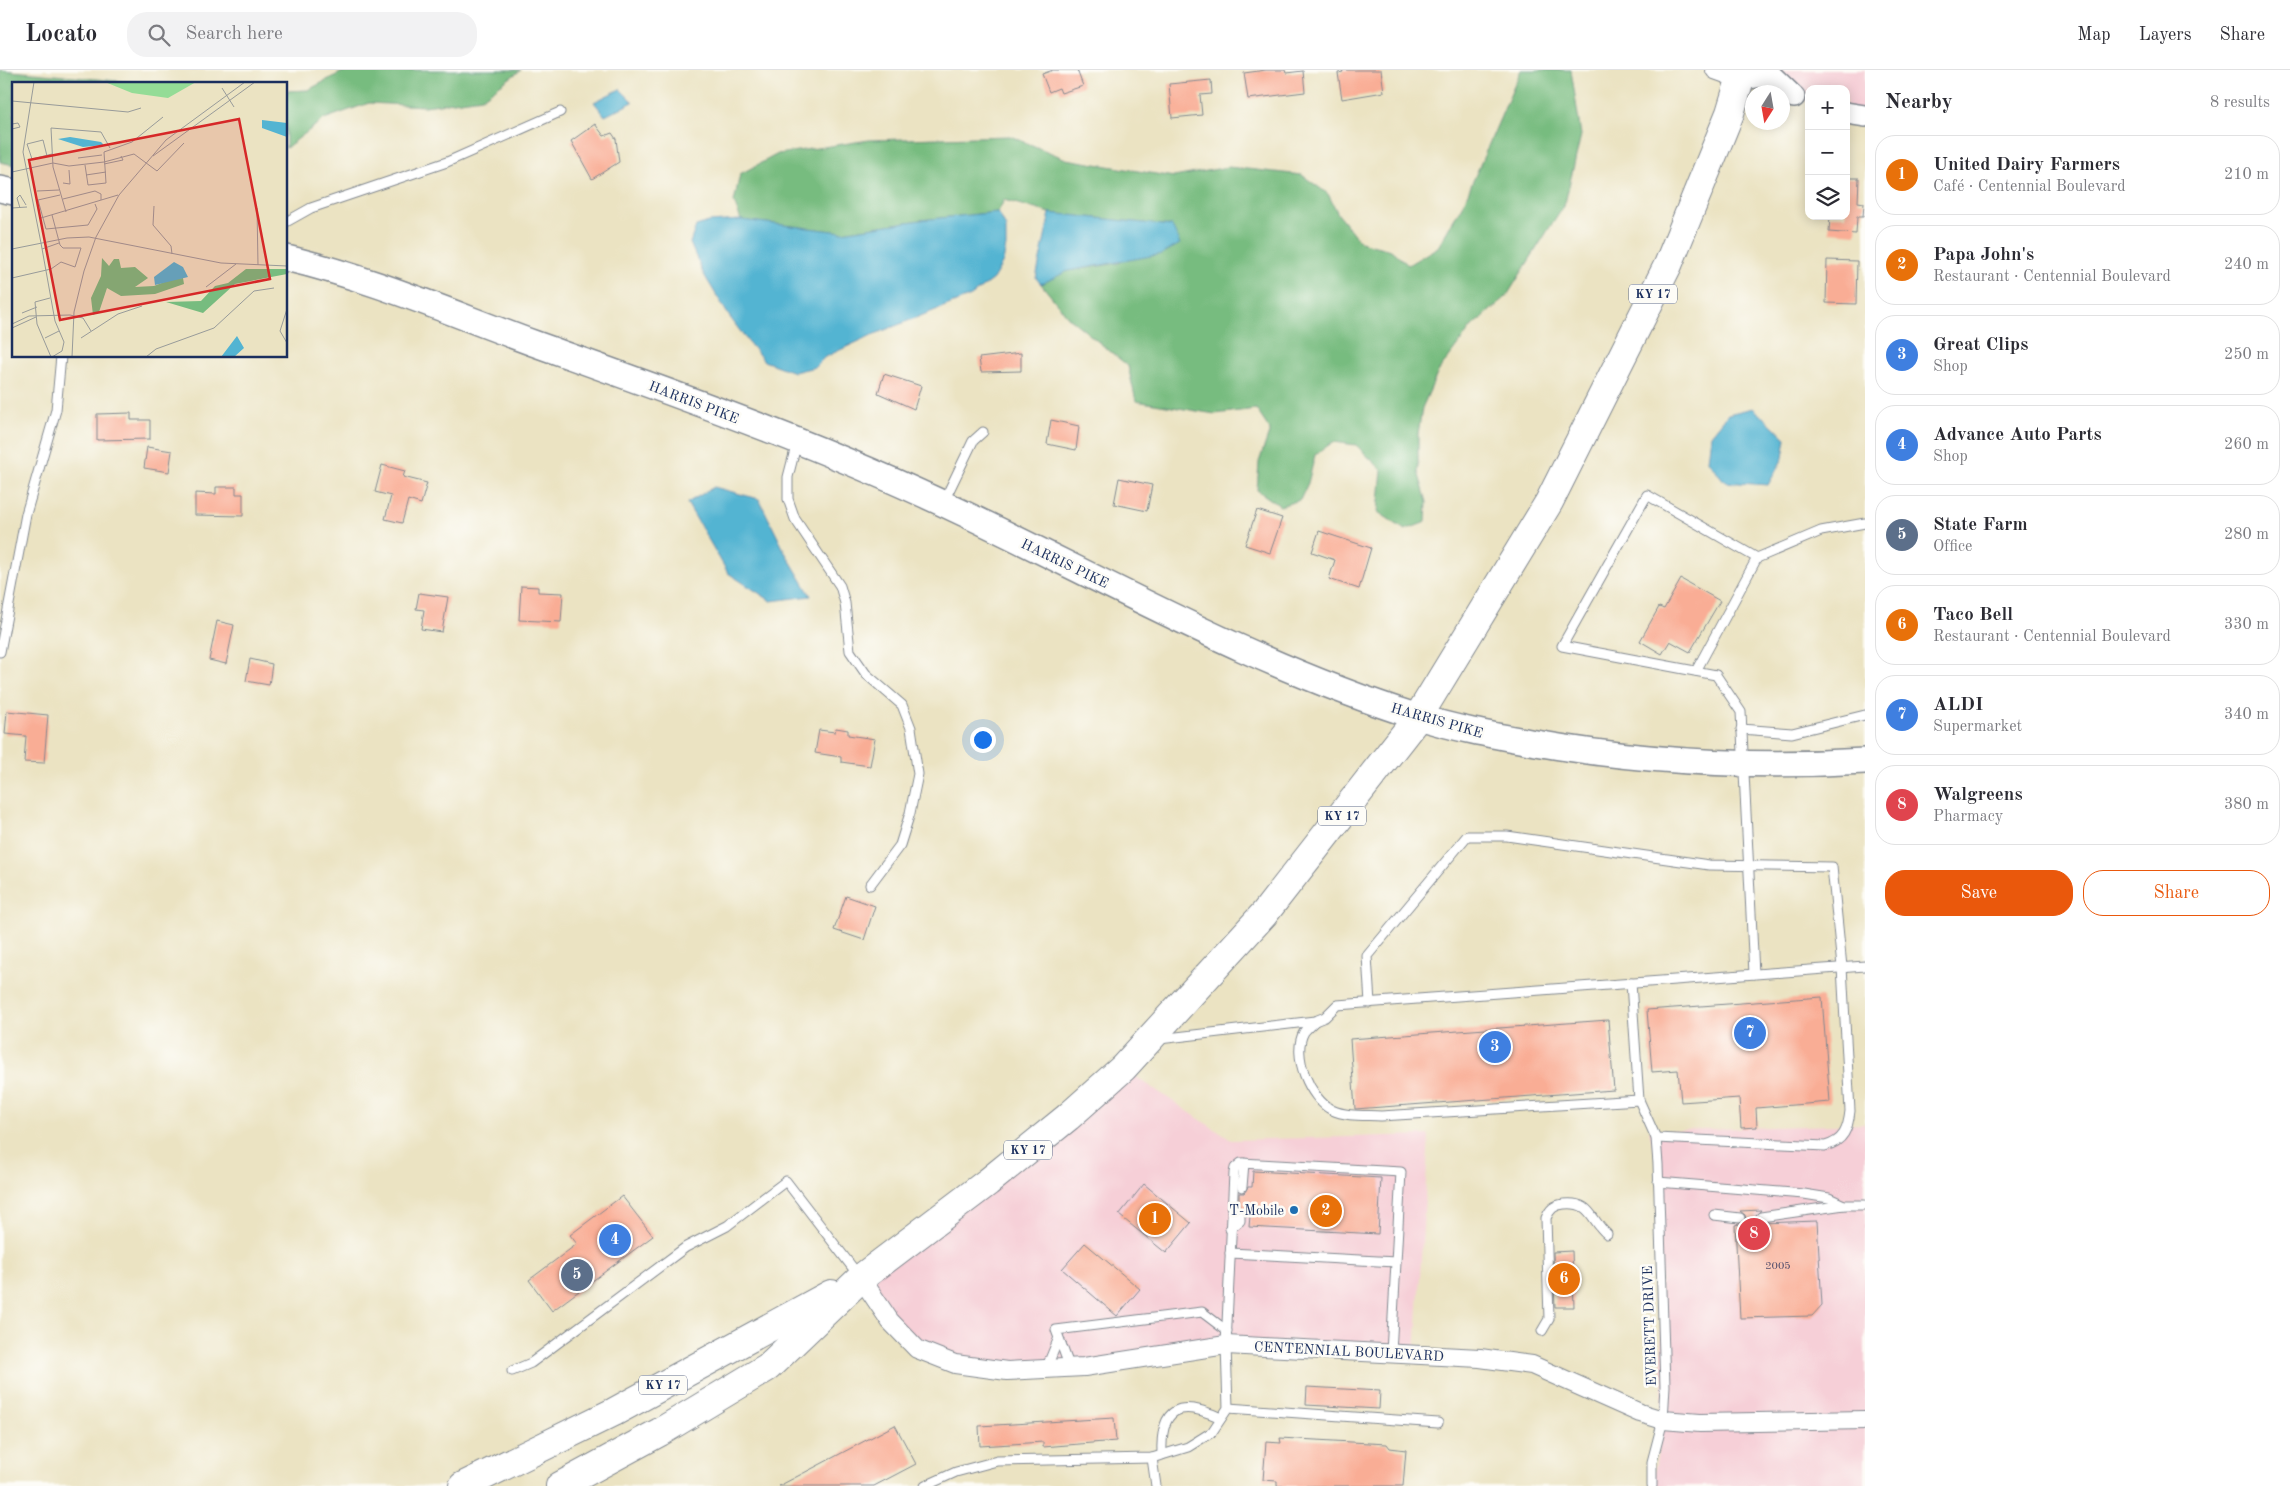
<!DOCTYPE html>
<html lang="en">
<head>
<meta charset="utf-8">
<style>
  body { margin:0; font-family:"Old Standard TT",serif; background:#f2f2f3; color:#2b2b33 }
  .controls { position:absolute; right:15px; top:15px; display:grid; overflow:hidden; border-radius:10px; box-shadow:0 2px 12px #0003 }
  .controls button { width:45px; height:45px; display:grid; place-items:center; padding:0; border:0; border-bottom:1px solid #e1e1e2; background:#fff; color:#2b2b33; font:25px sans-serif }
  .compass { position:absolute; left:1745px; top:15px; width:45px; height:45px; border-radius:50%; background:#fff; box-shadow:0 2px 12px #0003; rotate:191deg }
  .you { position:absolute; left:982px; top:669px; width:18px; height:18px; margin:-12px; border:4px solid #fff; border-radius:50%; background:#1a73e8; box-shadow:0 0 0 8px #1a73e833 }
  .badge { display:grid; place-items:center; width:32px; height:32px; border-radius:50%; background:#ea580c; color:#fff; font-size:16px; font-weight:700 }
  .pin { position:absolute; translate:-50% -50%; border:2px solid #fff; box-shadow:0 1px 5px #0006 }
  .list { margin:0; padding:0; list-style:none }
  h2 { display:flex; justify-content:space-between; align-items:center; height:65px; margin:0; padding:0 20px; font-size:21px }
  h2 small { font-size:16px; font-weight:400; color:#7c7c81 }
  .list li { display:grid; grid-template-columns:32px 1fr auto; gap:15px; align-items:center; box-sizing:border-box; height:80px; margin:0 10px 10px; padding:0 10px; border:1px solid #e1e1e2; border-radius:20px }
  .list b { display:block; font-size:19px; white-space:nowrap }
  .list p { margin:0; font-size:16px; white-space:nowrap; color:#7c7c81 }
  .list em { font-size:16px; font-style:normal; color:#7c7c81 }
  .actions { display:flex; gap:10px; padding:15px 20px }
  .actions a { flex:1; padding:11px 0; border:1px solid #ea580c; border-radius:20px; text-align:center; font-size:18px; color:#ea580c }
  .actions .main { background:#ea580c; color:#fff }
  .icon { flex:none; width:28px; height:28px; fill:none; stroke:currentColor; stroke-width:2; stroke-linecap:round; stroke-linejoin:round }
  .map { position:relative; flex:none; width:1865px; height:1416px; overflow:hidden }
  header { display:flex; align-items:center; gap:30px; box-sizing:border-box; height:70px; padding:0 25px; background:#fff; border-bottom:1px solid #e1e1e2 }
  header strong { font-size:24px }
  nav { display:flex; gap:28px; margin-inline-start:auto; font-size:18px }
  .search { width:350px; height:45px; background:#f2f2f3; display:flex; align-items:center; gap:12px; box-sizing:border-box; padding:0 18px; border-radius:20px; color:#7c7c81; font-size:19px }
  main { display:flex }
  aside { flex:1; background:#fff }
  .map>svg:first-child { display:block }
</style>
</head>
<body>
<header>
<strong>Locato</strong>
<div class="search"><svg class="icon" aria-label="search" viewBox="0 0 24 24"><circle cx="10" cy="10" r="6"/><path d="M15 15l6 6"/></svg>Search here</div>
<nav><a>Map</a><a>Layers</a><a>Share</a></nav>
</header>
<main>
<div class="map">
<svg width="1865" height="1416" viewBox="0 0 1865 1416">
  <rect width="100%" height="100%" fill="#fdfcf7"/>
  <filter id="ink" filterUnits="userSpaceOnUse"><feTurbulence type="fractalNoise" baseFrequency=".02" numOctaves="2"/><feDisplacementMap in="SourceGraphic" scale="10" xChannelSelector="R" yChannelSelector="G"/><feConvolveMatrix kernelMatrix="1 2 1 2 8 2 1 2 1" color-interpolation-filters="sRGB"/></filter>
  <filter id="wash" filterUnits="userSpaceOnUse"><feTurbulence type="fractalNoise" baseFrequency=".0096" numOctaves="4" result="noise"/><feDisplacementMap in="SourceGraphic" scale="20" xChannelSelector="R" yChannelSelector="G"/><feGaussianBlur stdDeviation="1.12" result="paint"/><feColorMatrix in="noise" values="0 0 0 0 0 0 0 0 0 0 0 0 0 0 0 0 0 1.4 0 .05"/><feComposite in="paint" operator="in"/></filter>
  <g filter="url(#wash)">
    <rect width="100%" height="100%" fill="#ebe3c2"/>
    <g fill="#f6cfd7">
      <path d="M 1743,0 L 1865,0 L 1865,46 L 1846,43 L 1846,19 L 1809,19 L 1809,32 L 1782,22 L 1761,22 L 1740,9 Z"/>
      <path d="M 1123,998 L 1231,1070 L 1429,1065 L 1415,1284 L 1226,1275 L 1007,1301 L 917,1279 L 861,1208 Z"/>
      <path d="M 1865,1054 L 1865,1416 L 1652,1416 L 1663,1350 L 1658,1094 L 1649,1061 Z"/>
    </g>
    <g fill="#77bc7f" stroke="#49766e">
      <path d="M 0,0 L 150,14 L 14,14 L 14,95 L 0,92 Z"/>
      <path d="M 346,0 L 521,0 L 482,28 L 425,36 L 369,33 L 324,49 L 286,78 L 286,21 L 308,20 Z"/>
      <path d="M 1521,0 L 1571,0 L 1581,65 L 1565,133 L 1506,227 L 1472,256 L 1438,302 L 1422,338 L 1418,364 L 1418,402 L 1427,432 L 1426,452 L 1405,460 L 1378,442 L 1382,400 L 1356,375 L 1333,372 L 1315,385 L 1308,413 L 1300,430 L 1280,436 L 1257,420 L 1259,392 L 1270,360 L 1256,339 L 1215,344 L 1136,331 L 1128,296 L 1068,247 L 1041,214 L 1067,201 L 1119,193 L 1172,156 L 1050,143 L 1004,130 L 998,142 L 921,150 L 842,162 L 741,150 L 734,132 L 740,104 L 778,84 L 869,70 L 1010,66 L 1066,89 L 1174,107 L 1228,97 L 1302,105 L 1328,124 L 1338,144 L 1360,172 L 1391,180 L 1408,195 L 1438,177 L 1464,132 Z"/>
    </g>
    <g fill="#53b4d2" stroke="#377298">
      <path d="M 620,19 L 633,32 L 605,46 L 594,32 Z"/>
      <path d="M 998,142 L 1006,157 L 1006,176 L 1003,192 L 993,209 L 971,226 L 870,266 L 825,287 L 815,297 L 794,302 L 764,291 L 749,273 L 729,246 L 703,203 L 690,173 L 696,156 L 709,152 L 741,150 L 842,162 L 921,150 Z"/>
      <path d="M 1050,143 L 1172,156 L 1180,174 L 1162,184 L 1068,201 L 1041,214 L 1036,208 Z"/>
      <path d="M 1753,338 L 1786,368 L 1783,388 L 1768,415 L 1725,412 L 1708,391 L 1711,365 L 1728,344 Z"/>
      <path d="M 714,417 L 759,429 L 786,484 L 811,526 L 771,531 L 728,503 L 687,433 Z"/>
    </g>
    <g id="blocks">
      <g fill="#f9ad95">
        <path d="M 1053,0 L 1077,0 L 1083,16 L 1061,23 L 1059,18 L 1049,22 L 1042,4 Z"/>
        <path d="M 1266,0 L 1285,0 L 1286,3 L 1303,1 L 1305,22 L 1248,29 L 1244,3 Z"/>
        <path d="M 1342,0 L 1381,0 L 1384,22 L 1342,29 L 1338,3 L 1343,2 Z"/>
        <path d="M 1211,10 L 1212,24 L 1200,25 L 1202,45 L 1172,48 L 1169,14 Z"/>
        <path d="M 595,54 L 604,66 L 612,63 L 616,69 L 619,92 L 592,109 L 571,71 Z"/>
        <path d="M 1846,108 L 1859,108 L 1858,132 L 1864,133 L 1863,147 L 1857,147 L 1856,164 L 1829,162 L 1830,146 L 1846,146 Z"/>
        <path d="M 1827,190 L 1857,191 L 1856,234 L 1826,233 Z"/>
        <path d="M 1021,283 L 1021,301 L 981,302 L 979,288 Z"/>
        <path d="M 884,304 L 921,316 L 914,339 L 878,323 Z"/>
        <path d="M 131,343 L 131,350 L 150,350 L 150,369 L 97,370 L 97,344 Z"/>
        <path d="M 1051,350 L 1079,356 L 1076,380 L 1047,374 Z"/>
        <path d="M 147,377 L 172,381 L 169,402 L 144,398 Z"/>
        <path d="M 382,395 L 405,401 L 403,407 L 427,413 L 421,434 L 408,430 L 402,453 L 385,449 L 391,426 L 375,422 Z"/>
        <path d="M 1119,408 L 1152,415 L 1147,441 L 1114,434 Z"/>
        <path d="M 216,417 L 236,417 L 236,424 L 243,424 L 243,446 L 195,445 L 195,423 L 216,424 Z"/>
        <path d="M 1257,440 L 1282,448 L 1270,483 L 1245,475 Z"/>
        <path d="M 1319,461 L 1371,478 L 1359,519 L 1329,509 L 1335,490 L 1312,482 Z"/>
        <path d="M 1681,509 L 1720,531 L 1690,582 L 1670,571 L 1662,584 L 1640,571 L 1659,537 L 1664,539 Z"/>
        <path d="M 521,516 L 538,517 L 538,522 L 563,523 L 561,552 L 519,550 Z"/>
        <path d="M 419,523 L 448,527 L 442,562 L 421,559 L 424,540 L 416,539 Z"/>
        <path d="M 217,551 L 234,555 L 226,594 L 209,590 Z"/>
        <path d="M 250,589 L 272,594 L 269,615 L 246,611 Z"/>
        <path d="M 7,641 L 48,645 L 44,693 L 24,692 L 26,666 L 5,664 Z"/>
        <path d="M 836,658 L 848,660 L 848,665 L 875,669 L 870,696 L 841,692 L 841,687 L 815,683 L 819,660 L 835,662 Z"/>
        <path d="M 846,826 L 875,836 L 864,870 L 834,860 Z"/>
        <path d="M 1822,927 L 1830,1032 L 1756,1038 L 1757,1057 L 1741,1058 L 1739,1028 L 1681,1032 L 1678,1000 L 1652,1002 L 1647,940 Z"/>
        <path d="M 1608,950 L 1614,1020 L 1355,1039 L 1350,969 Z"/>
        <path d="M 1253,1101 L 1381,1108 L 1378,1164 L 1249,1157 L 1250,1146 L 1246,1146 L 1244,1140 L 1239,1139 L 1239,1123 L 1244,1123 L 1248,1117 L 1252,1117 Z"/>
        <path d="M 1144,1114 L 1191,1153 L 1166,1183 L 1119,1145 Z"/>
        <path d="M 622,1126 L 653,1166 L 552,1241 L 529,1210 L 577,1174 L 570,1165 Z"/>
        <path d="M 1761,1140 L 1755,1147 L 1761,1153 L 1817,1151 L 1822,1235 L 1812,1246 L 1740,1248 L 1735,1155 L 1743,1153 L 1746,1149 L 1745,1145 L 1740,1141 Z"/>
        <path d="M 1085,1173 L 1140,1219 L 1117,1246 L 1062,1199 Z"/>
        <path d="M 1572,1181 L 1574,1237 L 1555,1237 L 1553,1182 Z"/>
        <path d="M 1307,1317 L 1380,1321 L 1379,1339 L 1306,1335 Z"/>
        <path d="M 1114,1348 L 1116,1371 L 1043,1377 L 1043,1372 L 980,1376 L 979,1356 Z"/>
        <path d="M 895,1355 L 916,1394 L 874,1416 L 779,1416 Z"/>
        <path d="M 1280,1368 L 1387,1374 L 1390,1378 L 1406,1380 L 1403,1416 L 1277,1416 L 1277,1411 L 1263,1410 L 1266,1372 L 1281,1373 Z"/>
      </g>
    </g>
  </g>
  <g filter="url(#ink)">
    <use href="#blocks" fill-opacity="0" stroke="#838990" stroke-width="1"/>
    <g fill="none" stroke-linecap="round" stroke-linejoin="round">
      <defs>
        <g id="service">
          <path d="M 286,152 L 311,138 L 447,92 L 560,42"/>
          <path d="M 797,372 L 788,407 L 788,429 L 795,449 L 840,516 L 845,533 L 850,581 L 866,604 L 902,635 L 911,658 L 918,704 L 910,743 L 900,775 L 870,815"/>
          <path d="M 943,433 L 973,371 L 983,362"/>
          <path d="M 0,582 L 26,444 L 56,340 L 61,286"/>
          <path d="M 1696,601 L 1757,488"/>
          <path d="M 1741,659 L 1792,663 L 1865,645"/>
          <path d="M 1754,904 L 1741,642 L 1716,605 L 1562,576 L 1647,425 L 1757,488 L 1821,461 L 1865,453"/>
          <path d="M 1631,913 L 1639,1030 L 1656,1068 L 1658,1094 L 1665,1316 L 1663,1350 L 1652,1392 L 1652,1416"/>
          <path d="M 1370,933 L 1367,886 L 1467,766 L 1507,766 L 1709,795 L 1832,797 L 1842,897 L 1850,1041 C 1848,1059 1844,1071 1825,1076 L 1656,1068"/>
          <path d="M 1315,951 C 1312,954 1307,958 1304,962 C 1291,985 1310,1029 1332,1040 C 1347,1047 1365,1045 1381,1046 L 1639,1030"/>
          <path d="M 1159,969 L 1315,951 L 1325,947 L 1337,935 L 1865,896"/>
          <path d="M 1658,1112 L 1804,1124 L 1829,1128 L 1844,1135"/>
          <path d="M 1242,1117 L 1244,1093"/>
          <path d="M 1714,1145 L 1740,1148"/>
          <path d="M 1761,1147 L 1844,1135 L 1865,1135"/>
          <path d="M 1230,1159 L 1240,1151 L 1240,1145"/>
          <path d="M 1230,1183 L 1396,1192"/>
          <path d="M 1542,1261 L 1549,1249 L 1546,1148 C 1550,1139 1554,1135 1564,1134 C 1592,1131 1590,1150 1607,1164"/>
          <path d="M 1070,1298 L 1056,1260 L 1202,1242 L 1227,1261"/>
          <path d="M 1046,1299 L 1058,1270"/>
          <path d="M 512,1301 L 531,1293 L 686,1177 L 727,1156 L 786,1111 L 859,1206"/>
          <path d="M 1228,1338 L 1438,1353"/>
          <path d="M 1162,1385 C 1160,1337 1179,1329 1221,1348"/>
          <path d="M 1152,1388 L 1156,1416"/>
          <path d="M 925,1416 L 956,1402 L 997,1391 L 1152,1388 L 1188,1377 L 1212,1362 L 1228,1338 L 1226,1275 L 1234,1103 L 1235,1098 L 1241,1093 L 1401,1102 L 1391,1283"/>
        </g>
        <g id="minor">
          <path d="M 1715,0 L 1740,9"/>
          <path d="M 861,1208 L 890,1251 L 917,1279 L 955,1294 L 1007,1301 L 1084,1297 L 1226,1275 L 1480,1288 L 1532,1295 L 1640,1343 L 1663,1350 L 1700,1353 L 1865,1350"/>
        </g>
        <g id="tertiary">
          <path d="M 1740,9 L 1771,5 L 1794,27"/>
          <path d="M 1846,43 L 1865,46"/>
        </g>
        <g id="secondary">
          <path d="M 0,119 L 14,122"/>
          <path d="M 286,188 C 371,208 451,243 533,273 C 678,325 824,376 963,443 C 1112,514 1257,596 1415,646 C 1453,658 1491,665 1530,672 C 1642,692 1751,698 1865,691"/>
        </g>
        <g id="primary">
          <path d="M 463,1416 L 614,1342 L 831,1224"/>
          <path d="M 560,1416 L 660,1362 L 768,1297 L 861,1208 L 988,1112 L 1068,1047 L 1123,998 L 1264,844 L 1418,647 L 1549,432 L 1668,195 L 1730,43 L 1743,0"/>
        </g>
      </defs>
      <use href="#service" stroke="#838990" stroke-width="11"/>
      <use href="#minor" stroke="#838990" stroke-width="20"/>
      <use href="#tertiary" stroke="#838990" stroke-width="24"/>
      <use href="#secondary" stroke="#838990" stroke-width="28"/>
      <use href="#primary" stroke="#838990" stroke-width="30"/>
      <use href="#service" stroke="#fff" stroke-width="9"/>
      <use href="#minor" stroke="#fff" stroke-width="18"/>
      <use href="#tertiary" stroke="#fff" stroke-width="21"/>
      <use href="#secondary" stroke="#fff" stroke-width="25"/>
      <use href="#primary" stroke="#fff" stroke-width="28"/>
    </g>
  </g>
  <circle fill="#1f6fb2" stroke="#fdfcf7" stroke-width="2" cx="1294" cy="1140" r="5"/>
  <g text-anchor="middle" stroke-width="5" stroke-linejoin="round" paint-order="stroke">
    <g font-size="11" fill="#524e6c">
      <text x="1778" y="1199">2005</text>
    </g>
    <g fill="#fdfcf7" stroke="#5f6c8c" stroke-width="1">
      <rect x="1629" y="214.5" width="48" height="19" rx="4"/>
      <rect x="1318" y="736.5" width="48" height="19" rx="4"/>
      <rect x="1004" y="1070.5" width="48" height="19" rx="4"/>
      <rect x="639" y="1305.5" width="48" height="19" rx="4"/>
    </g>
    <g font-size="12" font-weight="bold" fill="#1b2f5e">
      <text x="1653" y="228">KY 17</text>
      <text x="1342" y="750">KY 17</text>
      <text x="1028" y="1084">KY 17</text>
      <text x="663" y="1319">KY 17</text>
    </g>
    <g font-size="14" fill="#1b2f5e" stroke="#fdfcf7">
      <text transform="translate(694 332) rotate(21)" y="5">HARRIS PIKE</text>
      <text transform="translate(1065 493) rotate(26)" y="5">HARRIS PIKE</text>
      <text transform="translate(1437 650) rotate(16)" y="5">HARRIS PIKE</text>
      <text transform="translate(1649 1256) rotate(-92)" y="5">EVERETT DRIVE</text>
      <text transform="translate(1349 1281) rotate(3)" y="5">CENTENNIAL BOULEVARD</text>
    </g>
    <g font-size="14" fill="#1b2f5e" stroke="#fdfcf7" text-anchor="end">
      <text x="1284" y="1145">T-Mobile</text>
    </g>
  </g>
  <g transform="translate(12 12)">
    <rect width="275" height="275" fill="#ebe3c2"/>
    <path d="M 93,0 L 184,0 L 156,16 L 120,11 Z" fill="#94dc96"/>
    <path d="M 90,176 L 97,184 L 102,177 L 107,177 L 109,186 L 123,185 L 136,196 L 123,205 L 142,204 L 160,197 L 171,196 L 172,202 L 143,212 L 109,214 L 95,206 L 87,230 L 81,233 L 79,216 L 89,194 ZM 234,187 L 275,187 L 275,192 L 223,202 L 191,231 L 154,220 L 189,219 L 203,204 L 216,201 Z" fill="#77bc7f"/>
    <path d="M 250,38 L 275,41 L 275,55 L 250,46 ZM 58,55 L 89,60 L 92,63 L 71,65 L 46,57 ZM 162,180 L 171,185 L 176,195 L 143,203 L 142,195 ZM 225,254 L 232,266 L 222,275 L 209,275 Z" fill="#53b4d2"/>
    <path fill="none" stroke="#989b9a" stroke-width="1" d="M 22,0 L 11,70 L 29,161M 210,6 L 222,25M 0,19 L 116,30 L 129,26M 0,42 L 6,41 L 8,45 L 0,47M 15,62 L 20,77 L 40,72M 15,62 L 31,58 L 35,74M 141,74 L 243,0M 66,76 L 90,73M 92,82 L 111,78 L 109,74M 73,83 L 76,103 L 94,101 L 92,70 L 120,60 L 151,35M 0,90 L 41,81 L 57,84 L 92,80 L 122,72 L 145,89 L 172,61M 74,93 L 94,90M 51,101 L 58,102 L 57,88M 25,109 L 47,108M 48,113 L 26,118 L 34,147 L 76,143 L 85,127 L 83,122M 51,117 L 83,109 L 89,112 L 89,118M 142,124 L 141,143 L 159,164 L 160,172M 0,126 L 15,125M 8,126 L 5,116 L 8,113 L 14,123M 245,126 L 246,183M 54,130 L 41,85 L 39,46 L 89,50 L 98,66M 29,136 L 106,113M 29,161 L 43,239 L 52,260 L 50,269 L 40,275M 0,167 L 55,156 L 77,155 L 209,181 L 275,184M 30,167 L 47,161M 0,196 L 39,187 L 49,180 L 63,185 L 69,166 L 51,166 L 48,163 L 40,133M 194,205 L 224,182M 38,216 L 23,220 L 25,242 L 39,275M 275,227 L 268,249 L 275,261M 10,231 L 25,225M 0,242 L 17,234 L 58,233 L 71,236 L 79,249M 0,246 L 24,235M 33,256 L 47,249M 69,256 L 106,232 L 130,224M 60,275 L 62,230 L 72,189 L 84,155 L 107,113 L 154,58 L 233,0M 134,275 L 144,267 L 202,246 L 242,209 L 262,206"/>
    <path fill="#d62828" fill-opacity="0.15" stroke="#d62828" stroke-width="2.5" d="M 227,37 L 258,197 L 48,238 L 17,78 Z"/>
    <rect width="275" height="275" fill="none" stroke="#1b2f5e" stroke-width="2.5"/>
  </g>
</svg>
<div class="controls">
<button>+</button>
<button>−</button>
<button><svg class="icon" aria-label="layers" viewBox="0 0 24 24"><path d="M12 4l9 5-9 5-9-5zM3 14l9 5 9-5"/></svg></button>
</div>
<svg class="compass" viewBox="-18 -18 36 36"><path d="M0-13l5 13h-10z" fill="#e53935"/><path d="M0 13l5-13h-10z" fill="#7c7c81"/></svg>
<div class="you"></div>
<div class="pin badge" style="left:1155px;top:1149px;background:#e8710a">1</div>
<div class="pin badge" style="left:1326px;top:1141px;background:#e8710a">2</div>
<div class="pin badge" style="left:1495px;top:977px;background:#3f7fe0">3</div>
<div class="pin badge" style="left:615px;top:1170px;background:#3f7fe0">4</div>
<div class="pin badge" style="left:577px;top:1205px;background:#5c6f8a">5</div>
<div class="pin badge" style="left:1564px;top:1209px;background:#e8710a">6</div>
<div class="pin badge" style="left:1750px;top:963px;background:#3f7fe0">7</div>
<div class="pin badge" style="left:1754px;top:1164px;background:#e0444e">8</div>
</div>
<aside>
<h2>Nearby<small>8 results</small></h2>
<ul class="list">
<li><span class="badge" style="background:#e8710a">1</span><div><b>United Dairy Farmers</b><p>Café · Centennial Boulevard</p></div><em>210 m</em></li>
<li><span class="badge" style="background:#e8710a">2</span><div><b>Papa John's</b><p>Restaurant · Centennial Boulevard</p></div><em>240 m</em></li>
<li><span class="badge" style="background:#3f7fe0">3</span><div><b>Great Clips</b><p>Shop</p></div><em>250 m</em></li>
<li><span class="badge" style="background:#3f7fe0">4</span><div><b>Advance Auto Parts</b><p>Shop</p></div><em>260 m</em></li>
<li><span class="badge" style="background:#5c6f8a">5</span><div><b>State Farm</b><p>Office</p></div><em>280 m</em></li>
<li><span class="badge" style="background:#e8710a">6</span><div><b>Taco Bell</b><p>Restaurant · Centennial Boulevard</p></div><em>330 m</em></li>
<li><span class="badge" style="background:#3f7fe0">7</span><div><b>ALDI</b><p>Supermarket</p></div><em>340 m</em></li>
<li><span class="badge" style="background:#e0444e">8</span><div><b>Walgreens</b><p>Pharmacy</p></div><em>380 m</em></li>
</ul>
<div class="actions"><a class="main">Save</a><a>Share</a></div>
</aside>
</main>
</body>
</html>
